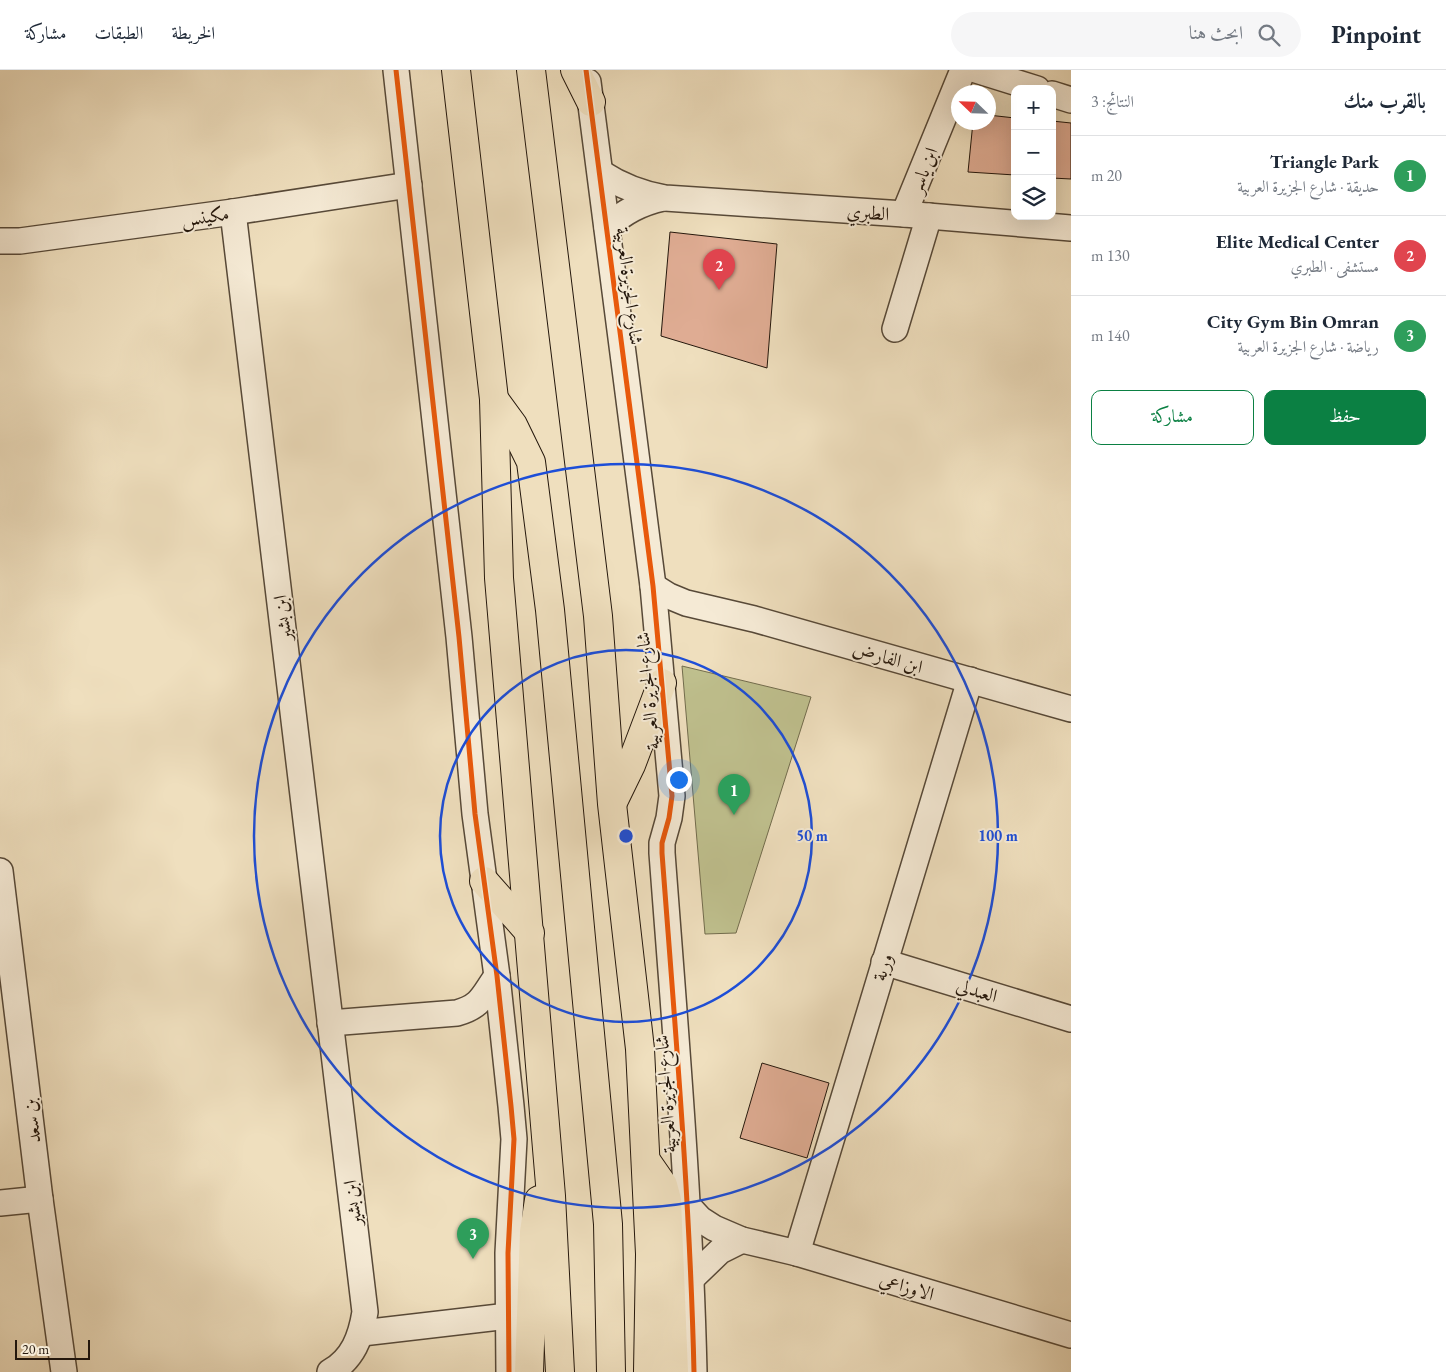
<!DOCTYPE html>
<html lang="ar">
<head>
<meta charset="utf-8">
<style>
  body { margin:0; font-family:"EB Garamond",Amiri,serif; background:#f6f6f7; color:#1f2937; direction:rtl }
  .controls { position:absolute; right:15px; top:15px; display:grid; overflow:hidden; border-radius:10px; box-shadow:0 5px 20px #0002 }
  .controls button { width:45px; height:45px; display:grid; place-items:center; padding:0; border:0; border-bottom:1px solid #e0e1e3; background:#fff; color:#1f2937; font:25px sans-serif }
  .compass { position:absolute; left:951px; top:15px; width:45px; height:45px; border-radius:50%; background:#fff; box-shadow:0 5px 20px #0002; rotate:293deg }
  .scale { position:absolute; left:15px; bottom:12px; width:75px; box-sizing:border-box; padding-left:5px; border:2px solid #24170c; border-top:0; font-size:14px; line-height:18px; white-space:nowrap; color:#24170c; -webkit-text-stroke:4px #f5ead5; paint-order:stroke }
  .you { position:absolute; left:678px; top:709px; width:18px; height:18px; margin:-12px; border:4px solid #fff; border-radius:50%; background:#1a73e8; box-shadow:0 0 0 8px #1a73e833 }
  .badge { display:grid; place-items:center; width:32px; height:32px; border-radius:50%; background:#0b8043; color:#fff; font-size:16px; font-weight:700 }
  .pin { position:absolute; translate:-50% -41px; filter:drop-shadow(0 1px 2px #0008) }
  .pin::after { content:''; position:absolute; top:26px; width:18px; height:15px; background:inherit; clip-path:polygon(0 0,100% 0,50% 100%) }
  .list { margin:0; padding:0; list-style:none }
  h2 { display:flex; justify-content:space-between; align-items:center; height:65px; margin:0; padding:0 20px; font-size:21px }
  h2 small { font-size:16px; font-weight:400; color:#747a83 }
  .list li { display:grid; grid-template-columns:32px 1fr auto; gap:15px; align-items:center; box-sizing:border-box; height:80px; padding:0 20px; border-top:1px solid #e0e1e3 }
  .list b { display:block; font-size:19px; white-space:nowrap }
  .list p { margin:0; font-size:16px; white-space:nowrap; color:#747a83 }
  .list em { font-size:16px; font-style:normal; color:#747a83 }
  .actions { display:flex; gap:10px; padding:15px 20px }
  .actions a { flex:1; padding:11px 0; border:1px solid #0b8043; border-radius:10px; text-align:center; font-size:18px; color:#0b8043 }
  .actions .main { background:#0b8043; color:#fff }
  .icon { flex:none; width:28px; height:28px; fill:none; stroke:currentColor; stroke-width:2; stroke-linecap:round; stroke-linejoin:round }
  .map { position:relative; flex:none; width:1071px; height:1302px; overflow:hidden; direction:ltr }
  header { display:flex; align-items:center; gap:30px; box-sizing:border-box; height:70px; padding:0 25px; background:#fff; border-bottom:1px solid #e0e1e3 }
  header strong { font-size:24px }
  nav { display:flex; gap:28px; margin-inline-start:auto; font-size:18px }
  .search { width:350px; height:45px; background:#f6f6f7; display:flex; align-items:center; gap:12px; box-sizing:border-box; padding:0 18px; border-radius:28px; color:#747a83; font-size:19px }
  main { display:flex }
  aside { flex:1; background:#fff }
  .map>svg:first-child { display:block }
</style>
</head>
<body>
<header>
<strong>Pinpoint</strong>
<div class="search"><svg class="icon" aria-label="search" viewBox="0 0 24 24"><circle cx="10" cy="10" r="6"/><path d="M15 15l6 6"/></svg>ابحث هنا</div>
<nav><a>الخريطة</a><a>الطبقات</a><a>مشاركة</a></nav>
</header>
<main>
<aside>
<h2>بالقرب منك<small>النتائج: 3</small></h2>
<ul class="list">
<li><span class="badge" style="background:#2e9e5b">1</span><div><b>Triangle Park</b><p>حديقة · شارع الجزيرة العربية</p></div><em>20 m</em></li>
<li><span class="badge" style="background:#e0444e">2</span><div><b>Elite Medical Center</b><p>مستشفى · الطبري</p></div><em>130 m</em></li>
<li><span class="badge" style="background:#2e9e5b">3</span><div><b>City Gym Bin Omran</b><p>رياضة · شارع الجزيرة العربية</p></div><em>140 m</em></li>
</ul>
<div class="actions"><a class="main">حفظ</a><a>مشاركة</a></div>
</aside>
<div class="map">
<svg width="1071" height="1302" viewBox="0 0 1071 1302">
  <rect width="100%" height="100%" fill="#efdfbe"/>
  <filter id="stains"><feTurbulence type="fractalNoise" baseFrequency=".004" numOctaves="4"/><feColorMatrix values="0 0 0 0 .2 0 0 0 0 .09 0 0 0 0 .02 0 0 0 .5 -.17"/></filter>
  <radialGradient id="worn" r=".72"><stop offset=".6" stop-color="#630" stop-opacity="0"/><stop offset="1" stop-color="#630" stop-opacity=".3"/></radialGradient>
  <path fill="#bfc08e" stroke="#726c4d" d="M 682,596 L 811,627 L 736,863 L 705,864 Z"/>
  <g fill="#dfac93" stroke="#24170c">
    <path d="M 988,45 L 1015,48 L 1015,105 L 968,102 L 973,52 L 988,52 Z"/>
    <path d="M 1052,51 L 1071,53 L 1071,109 L 1052,108 Z"/>
    <path d="M 670,162 L 777,174 L 767,298 L 661,266 Z"/>
    <path d="M 762,993 L 829,1013 L 807,1088 L 740,1068 Z"/>
  </g>
  <g fill="none" stroke-linecap="round" stroke-linejoin="round">
    <defs>
      <g id="minor">
        <path d="M 396,0 L 459,567 L 475,744 L 497,906 L 511,1036 L 514,1069 L 508,1183 L 509,1302"/>
        <path d="M 976,0 L 1037,19"/>
        <path d="M 588,12 L 653,516 L 672,726 L 669,748 L 662,773 L 662,783 C 675,956 690,1129 694,1302"/>
        <path d="M 1052,24 L 1071,30"/>
        <path d="M 601,103 C 621,116 641,124 665,128 L 904,144 L 1071,158"/>
        <path d="M 233,142 L 365,1242 C 361,1267 353,1289 330,1302"/>
        <path d="M 904,144 L 963,0"/>
        <path d="M 607,157 C 624,142 640,133 663,128"/>
        <path d="M 0,171 L 20,171 L 233,142 L 409,115"/>
        <path d="M 895,259 L 929,146"/>
        <path d="M 653,516 L 669,526 L 686,533 L 754,549 L 1071,639"/>
        <path d="M 0,801 L 40,1129 L 64,1302"/>
        <path d="M 884,892 L 1071,949"/>
        <path d="M 330,953 L 457,943 C 482,936 483,925 497,906"/>
        <path d="M 0,1133 L 40,1129"/>
        <path d="M 688,1136 L 700,1149 L 714,1158 L 742,1170 L 797,1183 L 1071,1265"/>
        <path d="M 797,1183 L 970,610"/>
        <path d="M 692,1208 L 720,1181 L 742,1170"/>
        <path d="M 362,1263 L 508,1246"/>
      </g>
      <g id="major">
        <path d="M 456,0 L 494,329 L 499,508 L 551,1126 L 560,1302"/>
        <path d="M 531,0 L 598,546 L 612,734 L 640,979 L 650,1184 L 648,1302"/>
        <path d="M 575,0 L 591,32"/>
        <path d="M 494,329 L 513,355 L 531,392 L 550,540 L 608,1154 L 611,1302"/>
        <path d="M 613,732 L 631,695 L 662,613"/>
        <path d="M 484,811 L 530,863"/>
        <path d="M 647,1092 L 663,1115 L 667,1130 L 674,1302"/>
        <path d="M 529,1302 L 534,1162 L 539,1130"/>
      </g>
    </defs>
    <use href="#minor" stroke="#574938" stroke-width="28"/>
    <use href="#major" stroke="#24170c" stroke-width="30"/>
    <use href="#minor" stroke="#f5ead5" stroke-width="25"/>
    <use href="#major" stroke="#efdfbe" stroke-width="28"/>
    <defs>
      <g id="cycleway">
        <path d="M 396,0 L 459,567 L 475,744 L 497,906 L 511,1036 L 514,1069 L 508,1183 L 509,1302"/>
        <path d="M 586,0 L 653,516 L 672,726 L 669,748 L 662,773 L 662,783 C 675,956 690,1129 694,1302"/>
      </g>
    </defs>
    <use href="#cycleway" stroke="#f5ead5" stroke-width="8"/>
    <use href="#cycleway" stroke="#e8590c" stroke-width="5"/>
  </g>
  <g fill="none" stroke="#1d4ed8" stroke-width="2.5">
    <circle cx="626" cy="766" r="186"/>
    <circle cx="626" cy="766" r="372"/>
  </g>
  <g text-anchor="middle" stroke-width="4" stroke-linejoin="round" paint-order="stroke">
    <g font-size="19" fill="#24170c" stroke="#f5ead5">
      <text transform="translate(923 100) rotate(-68)" y="7">ابن ياسر</text>
      <text transform="translate(868 142) rotate(4)" y="7">الطبري</text>
      <text transform="translate(205 146) rotate(-8)" y="7">مكينس</text>
      <text transform="translate(630 216) rotate(83)" y="7">شارع الجزيرة العربية</text>
      <text transform="translate(282 548) rotate(-97)" y="7">ابن بشير</text>
      <text transform="translate(888 587) rotate(16)" y="7">ابن الفارض</text>
      <text transform="translate(647 621) rotate(-95)" y="7">شارع الجزيرة العربية</text>
      <text transform="translate(882 897) rotate(-73)" y="7">وربة</text>
      <text transform="translate(977 920) rotate(17)" y="7">العبدلي</text>
      <text transform="translate(665 1024) rotate(-94)" y="7">شارع الجزيرة العربية</text>
      <text transform="translate(31 1051) rotate(-97)" y="7">بن سعد</text>
      <text transform="translate(352 1133) rotate(-97)" y="7">ابن بشير</text>
      <text transform="translate(907 1216) rotate(17)" y="7">الاوزاعي</text>
    </g>
  </g>
  <circle cx="626" cy="766" r="8" fill="#1d4ed8" stroke="#f5ead5" stroke-width="2.5"/>
  <g font-size="15" text-anchor="middle" font-weight="bold" fill="#1d4ed8" stroke="#f5ead5" stroke-width="4" stroke-linejoin="round" paint-order="stroke">
    <text x="812" y="771">50 m</text>
    <text x="998" y="771">100 m</text>
  </g>
  <rect width="100%" height="100%" filter="url(#stains)"/>
  <rect width="100%" height="100%" fill="url(#worn)"/>
</svg>
<div class="controls">
<button>+</button>
<button>−</button>
<button><svg class="icon" aria-label="layers" viewBox="0 0 24 24"><path d="M12 4l9 5-9 5-9-5zM3 14l9 5 9-5"/></svg></button>
</div>
<svg class="compass" viewBox="-18 -18 36 36"><path d="M0-13l5 13h-10z" fill="#e53935"/><path d="M0 13l5-13h-10z" fill="#747a83"/></svg>
<div class="scale">20 m</div>
<div class="you"></div>
<div class="pin badge" style="left:734px;top:745px;background:#2e9e5b">1</div>
<div class="pin badge" style="left:719px;top:220px;background:#e0444e">2</div>
<div class="pin badge" style="left:473px;top:1189px;background:#2e9e5b">3</div>
</div>
</main>
</body>
</html>
